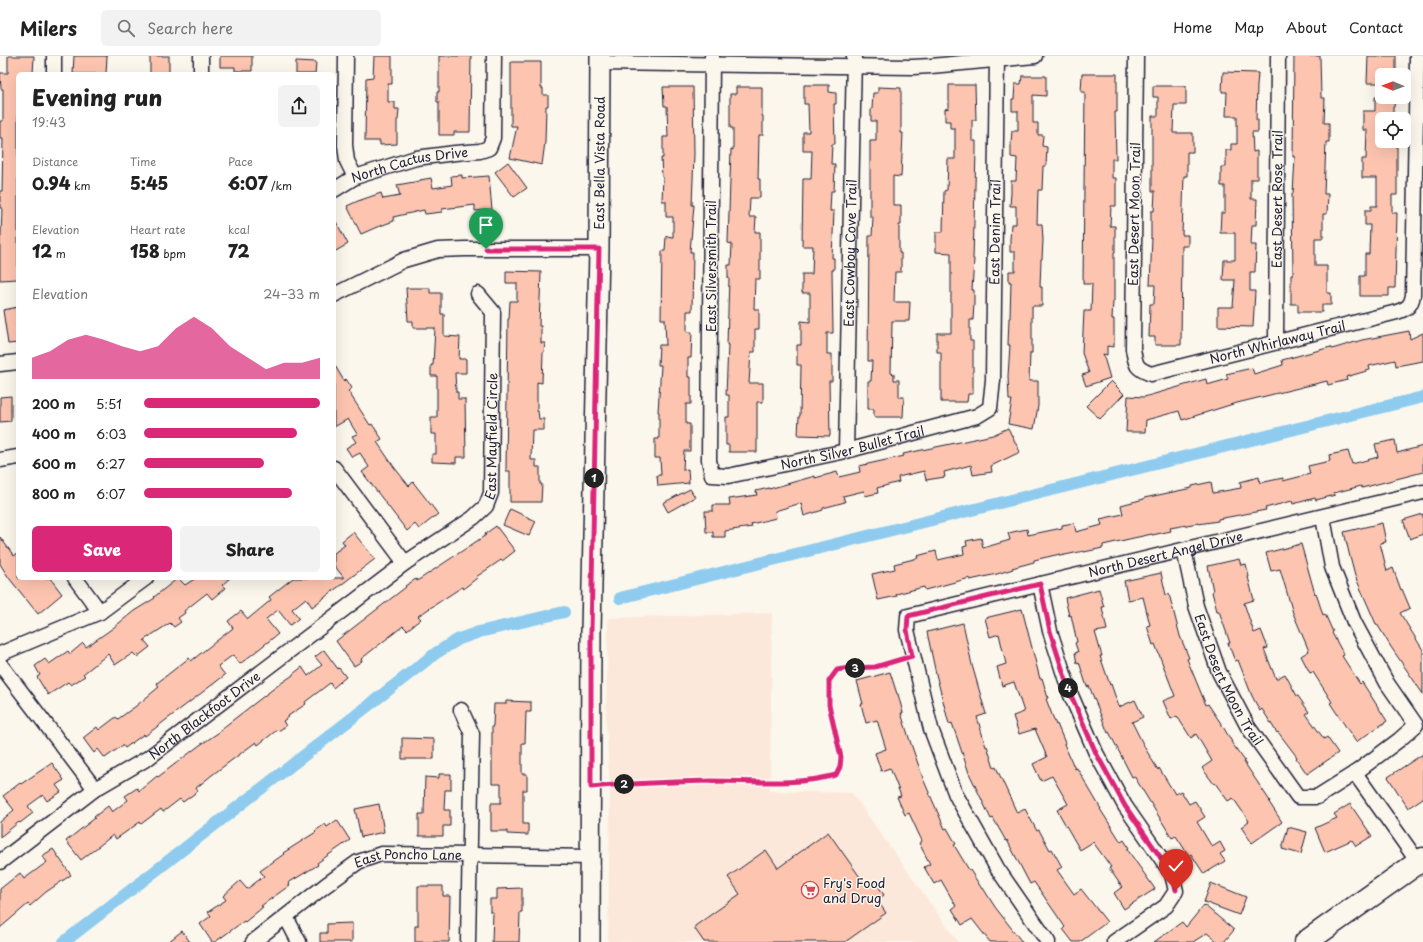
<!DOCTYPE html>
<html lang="en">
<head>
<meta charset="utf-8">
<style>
	:root { --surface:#fff; --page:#f2f2f2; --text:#222; --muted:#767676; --line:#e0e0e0; --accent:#db2777 }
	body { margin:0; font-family:"Playpen Sans",sans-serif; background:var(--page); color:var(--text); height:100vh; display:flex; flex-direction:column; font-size:15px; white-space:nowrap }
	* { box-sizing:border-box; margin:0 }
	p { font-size:13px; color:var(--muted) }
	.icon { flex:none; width:22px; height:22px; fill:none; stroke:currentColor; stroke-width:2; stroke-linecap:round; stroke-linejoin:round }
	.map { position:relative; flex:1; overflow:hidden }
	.panel { position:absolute; left:16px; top:16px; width:320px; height:508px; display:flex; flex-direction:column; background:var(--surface); border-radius:6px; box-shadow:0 4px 16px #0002 }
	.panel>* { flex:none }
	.needle { width:26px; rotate:271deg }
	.fabs { position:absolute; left:1375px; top:12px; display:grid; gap:8px }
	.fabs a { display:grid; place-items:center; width:36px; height:36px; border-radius:6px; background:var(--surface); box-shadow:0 4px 16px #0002; font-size:20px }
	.pin { position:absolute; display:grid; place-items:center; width:34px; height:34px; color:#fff; margin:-41px -17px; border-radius:50% 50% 50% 0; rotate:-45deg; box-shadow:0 0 4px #0007 }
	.pin .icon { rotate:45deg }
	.km { position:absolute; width:20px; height:20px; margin:-10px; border-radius:50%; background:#222; color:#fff; font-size:11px; line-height:20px; text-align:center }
	.round { display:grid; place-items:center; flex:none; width:42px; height:42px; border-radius:6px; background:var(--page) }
	.headline { display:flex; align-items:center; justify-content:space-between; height:68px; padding:0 16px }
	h1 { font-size:22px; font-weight:800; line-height:30px }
	.metrics { display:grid; grid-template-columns:repeat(3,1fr); gap:6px; height:68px; padding:4px 16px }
	.metrics div { display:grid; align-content:center }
	.metrics b { font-size:17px; font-weight:800 }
	.metrics small { font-size:11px; font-weight:400 }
	.metrics p { font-size:11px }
	.chart { height:112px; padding:8px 16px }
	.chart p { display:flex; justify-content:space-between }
	.chart svg { width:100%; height:72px; margin-top:4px; fill:var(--accent); opacity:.7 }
	.button { display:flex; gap:8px; margin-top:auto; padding:8px 16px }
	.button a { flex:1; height:46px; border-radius:6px; background:var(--accent); color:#fff; font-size:16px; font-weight:800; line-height:46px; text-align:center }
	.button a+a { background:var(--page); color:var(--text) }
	ul { padding:0 16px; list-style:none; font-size:13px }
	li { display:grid; grid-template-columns:64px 48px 1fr; align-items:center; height:30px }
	li i { height:10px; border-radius:5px; background:var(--accent) }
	header { display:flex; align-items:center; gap:24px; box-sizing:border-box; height:56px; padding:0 20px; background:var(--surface); border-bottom:1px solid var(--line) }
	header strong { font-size:19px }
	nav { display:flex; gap:22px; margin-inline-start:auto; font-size:14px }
	.search { width:280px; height:36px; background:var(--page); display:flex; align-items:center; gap:10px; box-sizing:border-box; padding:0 14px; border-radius:6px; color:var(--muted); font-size:15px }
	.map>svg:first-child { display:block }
	.built { fill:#fce8da }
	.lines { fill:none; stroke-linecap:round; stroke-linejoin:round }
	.canal { stroke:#8ecbef; stroke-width:12 }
	.building { fill:#fdc5b0; stroke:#22223b }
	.street-casing { stroke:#22223b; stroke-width:17 }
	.secondary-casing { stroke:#22223b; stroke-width:22 }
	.primary-casing { stroke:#22223b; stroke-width:25 }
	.path { stroke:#22223b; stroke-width:2; stroke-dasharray:1 3; stroke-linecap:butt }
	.street { stroke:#fbf7ec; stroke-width:14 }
	.secondary { stroke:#fbf7ec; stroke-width:19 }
	.primary { stroke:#fbf7ec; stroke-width:22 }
	.route-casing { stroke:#fff; stroke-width:8 }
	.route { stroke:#db2777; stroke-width:5 }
	.labels { text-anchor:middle; stroke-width:3; stroke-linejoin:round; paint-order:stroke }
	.street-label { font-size:13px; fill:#22223b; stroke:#fbf7ec }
	.poi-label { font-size:13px; fill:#22223b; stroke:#fbf7ec; text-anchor:start }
</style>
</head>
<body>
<header>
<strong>Milers</strong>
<div class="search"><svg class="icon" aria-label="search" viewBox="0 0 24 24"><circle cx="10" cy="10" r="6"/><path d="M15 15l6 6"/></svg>Search here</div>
<nav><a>Home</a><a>Map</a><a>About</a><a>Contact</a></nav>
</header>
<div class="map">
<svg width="1423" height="886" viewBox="0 0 1423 886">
	<rect width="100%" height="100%" fill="#fbf7ec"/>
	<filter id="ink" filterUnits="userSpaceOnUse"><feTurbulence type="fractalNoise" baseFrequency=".025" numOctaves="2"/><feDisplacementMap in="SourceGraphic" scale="8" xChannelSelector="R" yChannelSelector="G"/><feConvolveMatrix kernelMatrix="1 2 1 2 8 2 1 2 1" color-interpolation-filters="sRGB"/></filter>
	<g filter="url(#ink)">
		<path class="built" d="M772,557L770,735L852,737L958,886H608L610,734L606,665L608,562Z"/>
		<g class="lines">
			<g class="canal">
				<path d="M620,542L1423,341"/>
				<path d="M64,886L436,597L459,583L479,576L564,556"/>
			</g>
		</g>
		<g class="building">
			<path d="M8,0H34L33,18H18V223L0,224V181H1L2,152H0V135H2L3,82H0V65H3V33H1L0,17H8Z"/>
			<path d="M74,0H107L106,18H73Z"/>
			<rect x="150" y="0" width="19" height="18"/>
			<path d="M220,0H252V15H235V11H220Z"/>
			<path d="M374,0H392V28H388V46H395V53H399L398,64H397V88L380,89V85H365L366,22L373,21Z"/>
			<path d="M439,0H471L470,76H454V79H439V46H437V36H439Z"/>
			<path d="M1294,0H1320L1321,42H1325L1324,67H1329V86H1326L1324,138H1328L1327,158H1323V182H1315V210H1327V237H1331V249H1322V256H1298V248H1291V218H1293L1292,138H1293L1295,101H1293Z"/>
			<path d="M1368,0H1396V19H1382V27H1367Z"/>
			<path d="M296,5L316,6L315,18H296Z"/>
			<path d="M511,6H541V32H543V39H548V50H546L545,86L542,109L510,102L517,70H511Z"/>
			<path d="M1223,16L1258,17L1257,29L1256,64H1258V76H1252L1253,96L1257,95V123H1251V143H1257L1256,169H1252L1251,189H1256L1255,216H1250V235H1255L1253,271L1218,270V251H1233L1235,224H1223L1224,204H1235V177H1220L1221,157H1225V130H1221V111H1226V94H1231V88H1237V60H1226L1227,36H1222Z"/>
			<path d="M1082,18H1117V56H1115L1116,103H1112V122H1116V150H1111L1110,170H1115V196H1114V245H1113L1112,263H1114V291L1107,290V299L1103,298L1110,322L1086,330L1082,319L1089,317L1082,297L1084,255H1091L1092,228H1083L1085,36H1081Z"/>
			<path d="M1022,20H1046V40L1033,39V67H1038V79H1043L1042,90L1047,91L1046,110H1043L1042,134H1038L1037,168H1042L1043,184L1042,203H1041L1040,231H1042V250H1032V297H1030L1029,325H1038V350L1034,373L1008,368L1012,344H1009L1008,320L1010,289H1008L1009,262H1010L1011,226H1009V215H1015V196H1010V184L1011,168H1016V150H1010L1011,137V125H1016L1017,102L1011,101V86L1012,75H1018V55H1012V43H1014L1015,28H1021Z"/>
			<path d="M804,29H829V36L836,37V48H834L835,88H832L831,108H835L834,135H831L830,155H834L832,202H834V214H832L833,277H827V298H832V325H829L830,380L798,379L799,360H800L801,309H797V289H801V265L810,266V237H802V218H812L813,190H802L803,123H811L812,95H803V76H809L808,48H804Z"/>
			<path d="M949,29H975L976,64H972V85H976V94L973,203H974L972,234H974V247L973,264H970V285H973V338H968L967,346H941V296H937V277H951V197L936,196V176H943L944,135L947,134L948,103H955V72H950V65H945V53L949,52Z"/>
			<path d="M1153,30H1186V49H1174L1173,77H1193V96H1187V120H1184L1182,179H1188V190H1182L1181,289H1155V281H1149L1150,248H1154L1155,229H1150L1152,182L1151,183V155H1154L1155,135H1152V60H1158V41H1153Z"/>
			<path d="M663,31H693L694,98L692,149H694L690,196H693L692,255H687V276H692L691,302H688V321H691V348H686V368H690V395H684L683,414L688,413L689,427L658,430L657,419H661L660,402H655V383H659V356H658L661,309H658L659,289H666L665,263H661L662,195H665L666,180L673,181V161H666V145H662L663,121H662L661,102H663V81H668L667,50H664Z"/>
			<path d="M736,31H762V60H763V79H759L758,123H760V142H750L749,161H756L755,176H760V223H755L754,253H759V273H755V296H751L749,327H763V346H757V396H729V389H726V361H729V339H726L728,289H727L729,222H728V209H731L732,188L728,187L731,93L733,94V72H730V38H736Z"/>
			<path d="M878,31L901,32V77H903L901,121L893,120V149H901V169H899V197H901V216H895L894,246H910L909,265H892L891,317L894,318V324H899V341H904L903,361H874V353H868V325H871L872,305H868L869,180H872L873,161H870V85H876V65H871V53H872L873,37H878Z"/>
			<path d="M1375,41H1395L1394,51H1393V63H1382V85H1397V139H1392V157H1397L1395,232H1389V240H1360V220H1365V198H1369L1370,169H1365V154H1371V150H1377V122H1362V103H1366L1367,74H1363V55H1375Z"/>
			<path d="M508,106L527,132L514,141L495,116Z"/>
			<path d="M462,119V122L489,120L492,154L475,155V149L442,153V156L425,158L424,154L393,161L394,165L377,171L361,178L347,150L358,145L381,137L383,143L400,140L397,129L420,125V124L431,122L433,132L452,129L451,120Z"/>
			<path d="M334,162L348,188L334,196Z"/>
			<path d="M506,215L541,216L539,270H541V287H545L544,296H543L542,327L537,326V355H538L539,363H544V374H532L531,404H536V411H540V428H542L541,446H510V415H506L508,263H509L510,245H517V227H506Z"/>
			<path d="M406,232H430V237H441V258H444V280L460,281L459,303H466V317H455L456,336H458V343H465L466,401H456V407L432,406V398H436V378H431V361H437V320H431V309H433L435,272H413V265H408Z"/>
			<path d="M18,251V287L8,288L3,254Z"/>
			<path d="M1409,275L1410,283L1423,277V305L1396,310L1395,304L1369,310L1370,314L1346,321L1347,324L1328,329L1327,325L1233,348L1182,364L1179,355L1146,364L1145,376H1126L1128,340L1144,341L1206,323L1207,329L1228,323L1226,318L1252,312L1254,318L1283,309L1282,304L1331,291L1332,293L1362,284Z"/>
			<path d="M334,308L344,325L346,323L352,332L348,335L370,369L372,368L382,383L377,386L394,411L409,430L413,426L438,458L419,473L415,468L407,475L362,416L369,411L360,397L352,401L346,392L356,386L352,380L357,378L348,363L334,371Z"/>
			<path d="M1111,325L1124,338L1100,363L1086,350Z"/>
			<path d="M11,340V365L0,366V341Z"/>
			<path d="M1008,372L1020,396L991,410L992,416L973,419L971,409L944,416L945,421L926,424L924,415L898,421L899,426L877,432L878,437L865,440L864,435L843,440L845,446L823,452V454L804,460L801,447L775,455L776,462L751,468L752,471L725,475V481H713V476H706L705,455H713V449H730L729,443L757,439L756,435L769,432V433L815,420V422L837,416L839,421L860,416L859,410L904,400L903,398L993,379Z"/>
			<path d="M1395,384L1397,397L1423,390V416L1362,432L1361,430L1334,437L1335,439L1316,444L1315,442L1293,448L1292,445L1265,452L1266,454L1218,463V465L1198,468V467L1170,472L1171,475L1152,479V478L1129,483L1103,489V492L1084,496V495L1060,500V498L1034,504V506L1012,512L1013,513L997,518L970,524V522L925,534L924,531L896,538L897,540L878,544L872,518L895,513L894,508L918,502L917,500L936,495L938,504L964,498L963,491L967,490L966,485L981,482L983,492L1010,484L1008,477L1027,473L1028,479L1062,472V469L1074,467L1076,476L1102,469L1100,463L1123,458L1121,449L1144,443V442L1192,432V430L1211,426L1213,437L1241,432L1240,426L1259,421L1260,427L1283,422V425L1310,418L1308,410L1330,405L1329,399L1348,395L1352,408L1378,401L1375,388Z"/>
			<path d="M690,433L695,441L668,456L663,447Z"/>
			<path d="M510,453L536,465L529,480L503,469Z"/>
			<path d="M1423,458V478L1410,483L1403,464Z"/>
			<path d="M1382,467L1386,486L1380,487L1387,515L1393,512L1401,534L1402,533L1410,552L1400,557L1423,594V638L1391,591L1377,568H1376L1355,520L1350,501L1344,476Z"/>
			<path d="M496,470L515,495L502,505L501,504L476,521L477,522L463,533L462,531L418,560L421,563L407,574L403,570L361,603L362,605L354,610L336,585L406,531L405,530L416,523L417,525L486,479L485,478Z"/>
			<path d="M353,476L375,503L312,551L306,542L292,553L299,562L290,569L278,554L266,563L278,578L240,608L233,599L218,610L225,619L145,680L144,678L125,692L123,689L105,702L98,693L94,697L83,682L97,671L99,674L116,661L118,663L136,650L159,631L157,627L189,602L191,605L233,572L228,565L241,555L248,563L271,544L269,541L293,522H344L334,509V497L345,489L342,485Z"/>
			<path d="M0,481L14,500L18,497V522H50L62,538L38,558L9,522L0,508Z"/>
			<path d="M1301,488L1315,538L1316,537L1323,559L1325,558L1333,576L1332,577L1344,599L1342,600L1360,628L1362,626L1387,665L1356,686L1330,647L1332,646L1313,616L1310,617L1301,600L1309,595L1293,557L1280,513L1271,515L1266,497Z"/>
			<path d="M1239,503L1241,509L1246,508L1249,521H1248L1254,544L1244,547L1254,577L1261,574L1268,592L1264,593L1276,623L1285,618L1297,640H1298L1309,656L1306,658L1324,683L1327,681L1338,697L1307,718L1296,702L1297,701L1278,676L1277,677L1262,653L1260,655L1252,640L1238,604L1235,605L1228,587H1230L1219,555H1217L1212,536L1213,535L1208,510Z"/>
			<path d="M1161,517L1166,539L1169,538L1180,580L1189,602L1187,603L1206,649L1208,648L1222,669L1232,686H1231L1245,705L1244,706L1270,745L1269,746L1282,766L1252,787L1241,771L1249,765L1233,742L1228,745L1215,727L1214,728L1202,712L1212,705L1196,678L1191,682L1177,660L1171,663L1163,645L1175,640L1155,588L1153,589L1147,570L1150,569L1143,541L1128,544L1124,525Z"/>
			<path d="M178,522L185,529L196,522H230L222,529L225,532L212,543L207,537L184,555L185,557L178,562L181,566L174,571L170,567L144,584L150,591L137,601L133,597L115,609L108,598L83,618L85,620L71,629L68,626L48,639L37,621L40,619L35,610L45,603L49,608L68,595L70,598L83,587L86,591L113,572L134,555L155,542L154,541Z"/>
			<path d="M1099,533L1104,551H1102L1107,574L1095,576L1102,600H1100L1110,629L1111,628L1119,651L1135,644L1143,661L1132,666L1145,692L1158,714L1159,712L1175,738L1181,735L1189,748L1195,745L1205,761L1197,766L1212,791L1220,786L1225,795L1220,798L1225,805L1204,818L1191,798L1189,800L1176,780L1172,782L1134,720L1132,721L1109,676L1108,677L1089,630L1087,631L1079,606L1077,607L1075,597L1078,596L1075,587L1077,586L1071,559L1069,560L1065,542Z"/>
			<path d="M1022,553L1040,623L1042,622L1048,642L1046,643L1056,669L1057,668L1065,687L1064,688L1075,713L1077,712L1101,753H1100L1121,786L1124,784L1129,792L1127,793L1155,833L1124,853L1114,837L1122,831L1109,812L1111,811L1093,786L1080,794L1057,754L1068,748L1052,720L1041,725L1033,708L1047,701L1035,673L1019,678L1013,660L1024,656L1014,626L1002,630L997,611L1006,608L999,578L990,581L985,562Z"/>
			<path d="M963,567L972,609L986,658L977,661L986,691L987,690L994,712L996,711L1017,757L1025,753L1037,775L1039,774L1050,794L1052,793L1062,811L1057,814L1074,838L1081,833L1107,866L1080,886H1073L1063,873L1065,871L1034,826L1030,828L1007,784L1006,785L993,762L991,763L969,717L952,667L949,668L936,618L927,576Z"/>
			<path d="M324,594L338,613L339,612L346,621L333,632L330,627L305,646L306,648L288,660L289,661L283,665L286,670L278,675L277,674L258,689L256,686L212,719L196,732L198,735L183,746L180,743L163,756L161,753L141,768L140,766L116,783L113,779L81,804L66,785L95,762L94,761L108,750L112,756L128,744L125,740L137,732L139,735L157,720L158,721L200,689L221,675L220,674L277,630L293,619V618L302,611L308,620L322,609L315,601Z"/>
			<path d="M890,616L897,638H898L903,657H901L910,685L924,725L945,773L947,772L956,788L954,789L969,814H970L982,833L983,832L995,851L1022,886H990L972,863L962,869L952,853L956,850L941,824L934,828L924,811L930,808L919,787L922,785L909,757L905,759L897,741L901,740L890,712L881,715L875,697L886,693L877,664L866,667L861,648H863L857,625Z"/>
			<path d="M506,645L531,646V656H526L525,687H522V718H527V734H523V768H528V779L507,778V775H491V747H501V728H492V670H493L494,648H506Z"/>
			<path d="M402,682L434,683V703H402Z"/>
			<path d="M1423,698V742L1408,752L1388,721Z"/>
			<path d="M52,707L64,724L56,729L61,736L47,745L43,739L28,750L33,757L20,767L19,766L0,781V766L14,754L3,740L20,727L21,728Z"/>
			<path d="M439,718H451V734H445L444,754H450V770H443V780H419V758H424L425,721L439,722Z"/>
			<path d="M379,748L384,776L361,781L355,753Z"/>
			<path d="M1350,748L1372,780L1356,790L1352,784L1325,796L1315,772L1337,762L1334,758Z"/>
			<path d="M337,764L350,784L317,807L318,809L288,827L290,829L261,850L263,851L245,866L244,865L215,886H212L200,868L211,860L208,856L226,844L223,840L240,825L247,833L264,820L260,815L284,798L283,797L316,776L315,775L325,768L327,771Z"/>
			<path d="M1288,771L1307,776L1301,798L1282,793Z"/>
			<path d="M828,776L867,831L875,825L884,839L877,844L886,857L845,886H704L695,873V870L740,838L728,821L766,794L778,812Z"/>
			<path d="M53,793L71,819L46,836L30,850L28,848L0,872V833L20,817L24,823L47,806L42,800Z"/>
			<path d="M1211,827L1246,841L1239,859L1204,846Z"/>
			<path d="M418,830H443V840H450L449,886H415V870H418Z"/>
			<path d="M522,832V856H520L519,886H492L493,856H490V843H497V833Z"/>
			<path d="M1204,849L1234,874L1224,886H1218L1207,877L1193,886H1154L1182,866L1186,871Z"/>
			<path d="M352,867V886H320V877H327V868Z"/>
			<path d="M182,875L190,886H168Z"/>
		</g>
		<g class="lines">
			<defs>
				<g id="street">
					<path d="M346,0L345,89L347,105L355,121"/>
					<path id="s1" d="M712,0L709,404L712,419L728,420L846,395L977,360L990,352L993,324L997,0"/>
					<path id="s2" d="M1136,0L1133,293C1136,309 1135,312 1151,318L1397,256C1408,252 1411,250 1413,239L1417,0"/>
					<path d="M600,7L913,11L931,10L1035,0"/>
					<path d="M54,18V0"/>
					<path d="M201,18V0"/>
					<path id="s3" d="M334,134L355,121L416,102L455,97L480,95L489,92L493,82L494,0"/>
					<path d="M334,239L404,204L438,194L465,193H599"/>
					<path id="s4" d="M1276,286L1278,0"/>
					<path d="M0,308L18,306"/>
					<path id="s5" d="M846,395L854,0"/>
					<path d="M0,404L18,401"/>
					<path d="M334,412L405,507"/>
					<path id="s6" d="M1184,494L1196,550L1219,616L1248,671L1298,741H1317L1355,717L1399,684L1416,669L1387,627L1354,566L1332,511L1323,461"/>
					<path d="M75,522L100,556"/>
					<path d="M1040,528L1050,575L1070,637L1096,697L1125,750L1172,818L1176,835L1166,850L1114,886"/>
					<path d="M0,598L100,556L146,522"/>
					<path d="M0,608L95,733"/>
					<path d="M461,654L472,678L468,886"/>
					<path d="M1355,717L1418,806"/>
					<path id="s7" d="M0,806L95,733L148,702L405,507L473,462L486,450L491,437L493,256L478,238"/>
					<path d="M286,861L299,886"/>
					<path id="s8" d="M253,886L326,829L358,806L381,798L470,799L591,801"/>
					<path id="s9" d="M1048,886L997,812L956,739L931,673L907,574L908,560L1423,436"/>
				</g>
				<g id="secondary">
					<path id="s10" d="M590,886L591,576L599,193L600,0"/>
				</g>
				<path id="primary" d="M1306,886L1423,803"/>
			</defs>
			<use href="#street" class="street-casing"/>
			<use href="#secondary" class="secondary-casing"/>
			<use href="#primary" class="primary-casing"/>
			<path class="path" d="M606,729C642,726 679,725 715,725C756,726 796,729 836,719L840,711L841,701L829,649V625L837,614L849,612L875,611L901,603"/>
			<use href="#street" class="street"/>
			<use href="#secondary" class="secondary"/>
			<use href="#primary" class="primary"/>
		</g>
	</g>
	<g class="lines" filter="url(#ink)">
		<defs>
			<path id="route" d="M486,193H599L591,576V731C631,727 671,726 712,725C755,725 794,730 836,719L840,711L841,701L829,649V625L837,614L849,612L875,611L912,600L907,574L908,560L1040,528L1050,575L1070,637L1096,697L1125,750L1172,818L1176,834"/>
		</defs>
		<use href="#route" class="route-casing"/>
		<use href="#route" class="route"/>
	</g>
	<defs>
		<symbol id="supermarket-ring" viewBox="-11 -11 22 22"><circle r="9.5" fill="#fbf7ec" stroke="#d1495b" stroke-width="1.5"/><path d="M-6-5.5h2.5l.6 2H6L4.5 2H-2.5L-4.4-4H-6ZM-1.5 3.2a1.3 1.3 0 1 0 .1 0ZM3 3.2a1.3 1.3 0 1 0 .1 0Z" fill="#d1495b"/></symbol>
	</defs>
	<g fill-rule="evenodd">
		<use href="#supermarket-ring" x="800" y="824" width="20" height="20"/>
	</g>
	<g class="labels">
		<g class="street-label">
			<text dy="5" stroke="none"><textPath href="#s10" startOffset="779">East Bella Vista Road</textPath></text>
			<text dy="5" stroke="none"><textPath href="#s3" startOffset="81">North Cactus Drive</textPath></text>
			<text dy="5" stroke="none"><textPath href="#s4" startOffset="143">East Desert Rose Trail</textPath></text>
			<text transform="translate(1134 158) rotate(-89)" y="5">East Desert Moon Trail</text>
			<text dy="5" stroke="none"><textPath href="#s1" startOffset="883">East Denim Trail</textPath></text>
			<text dy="5" stroke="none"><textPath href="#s5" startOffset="198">East Cowboy Cove Trail</textPath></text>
			<text transform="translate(711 210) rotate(-90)" y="5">East Silversmith Trail</text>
			<text dy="5" stroke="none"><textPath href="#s2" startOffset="457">North Whirlaway Trail</textPath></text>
			<text dy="5" stroke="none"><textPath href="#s7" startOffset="674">East Mayfield Circle</textPath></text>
			<text dy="5" stroke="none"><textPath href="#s1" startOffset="563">North Silver Bullet Trail</textPath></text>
			<text dy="5" stroke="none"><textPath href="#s9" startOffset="625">North Desert Angel Drive</textPath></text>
			<text dy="5" stroke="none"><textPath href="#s6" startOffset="138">East Desert Moon Trail</textPath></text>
			<text dy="5" stroke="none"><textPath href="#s7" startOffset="252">North Blackfoot Drive</textPath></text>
			<text dy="5" stroke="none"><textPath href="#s8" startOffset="183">East Poncho Lane</textPath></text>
		</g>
		<g class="poi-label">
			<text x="823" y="832">Fry's Food<tspan x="823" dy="15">and Drug</tspan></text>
		</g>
	</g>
</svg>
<div class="fabs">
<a><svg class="needle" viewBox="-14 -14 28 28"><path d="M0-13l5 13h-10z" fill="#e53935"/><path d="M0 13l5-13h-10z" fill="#767676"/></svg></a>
<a><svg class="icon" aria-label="locate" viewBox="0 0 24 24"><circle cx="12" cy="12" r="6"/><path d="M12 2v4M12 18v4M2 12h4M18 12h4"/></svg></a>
</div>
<div class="pin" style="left:486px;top:193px;background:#1e9e55"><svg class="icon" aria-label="arrive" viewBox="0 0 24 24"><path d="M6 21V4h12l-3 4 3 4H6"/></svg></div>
<div class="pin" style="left:1176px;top:834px;background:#d93025"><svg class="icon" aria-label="check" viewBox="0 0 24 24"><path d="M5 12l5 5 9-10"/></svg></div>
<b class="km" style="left:594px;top:422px">1</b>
<b class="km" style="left:624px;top:728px">2</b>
<b class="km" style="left:855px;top:612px">3</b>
<b class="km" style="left:1068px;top:632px">4</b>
<section class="panel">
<div class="headline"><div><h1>Evening run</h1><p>19:43</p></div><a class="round"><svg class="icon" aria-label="share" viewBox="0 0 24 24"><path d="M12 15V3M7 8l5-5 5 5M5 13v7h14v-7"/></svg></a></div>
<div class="metrics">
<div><p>Distance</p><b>0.94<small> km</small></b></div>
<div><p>Time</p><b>5:45</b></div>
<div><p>Pace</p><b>6:07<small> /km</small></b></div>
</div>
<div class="metrics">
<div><p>Elevation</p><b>12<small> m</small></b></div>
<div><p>Heart rate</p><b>158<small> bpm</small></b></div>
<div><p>kcal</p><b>72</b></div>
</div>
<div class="chart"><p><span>Elevation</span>24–33 m</p>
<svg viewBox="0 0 160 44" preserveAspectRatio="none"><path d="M0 44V31L10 27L20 20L30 17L40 20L50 24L60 27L70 24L80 13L90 6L100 13L110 24L120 31L130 38L140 34L150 34L160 31V44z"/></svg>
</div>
<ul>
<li><b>200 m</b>5:51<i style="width:100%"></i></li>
<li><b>400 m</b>6:03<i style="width:87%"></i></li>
<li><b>600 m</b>6:27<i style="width:68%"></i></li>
<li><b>800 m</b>6:07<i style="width:84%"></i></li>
</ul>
<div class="button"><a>Save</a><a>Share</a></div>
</section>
</div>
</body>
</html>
